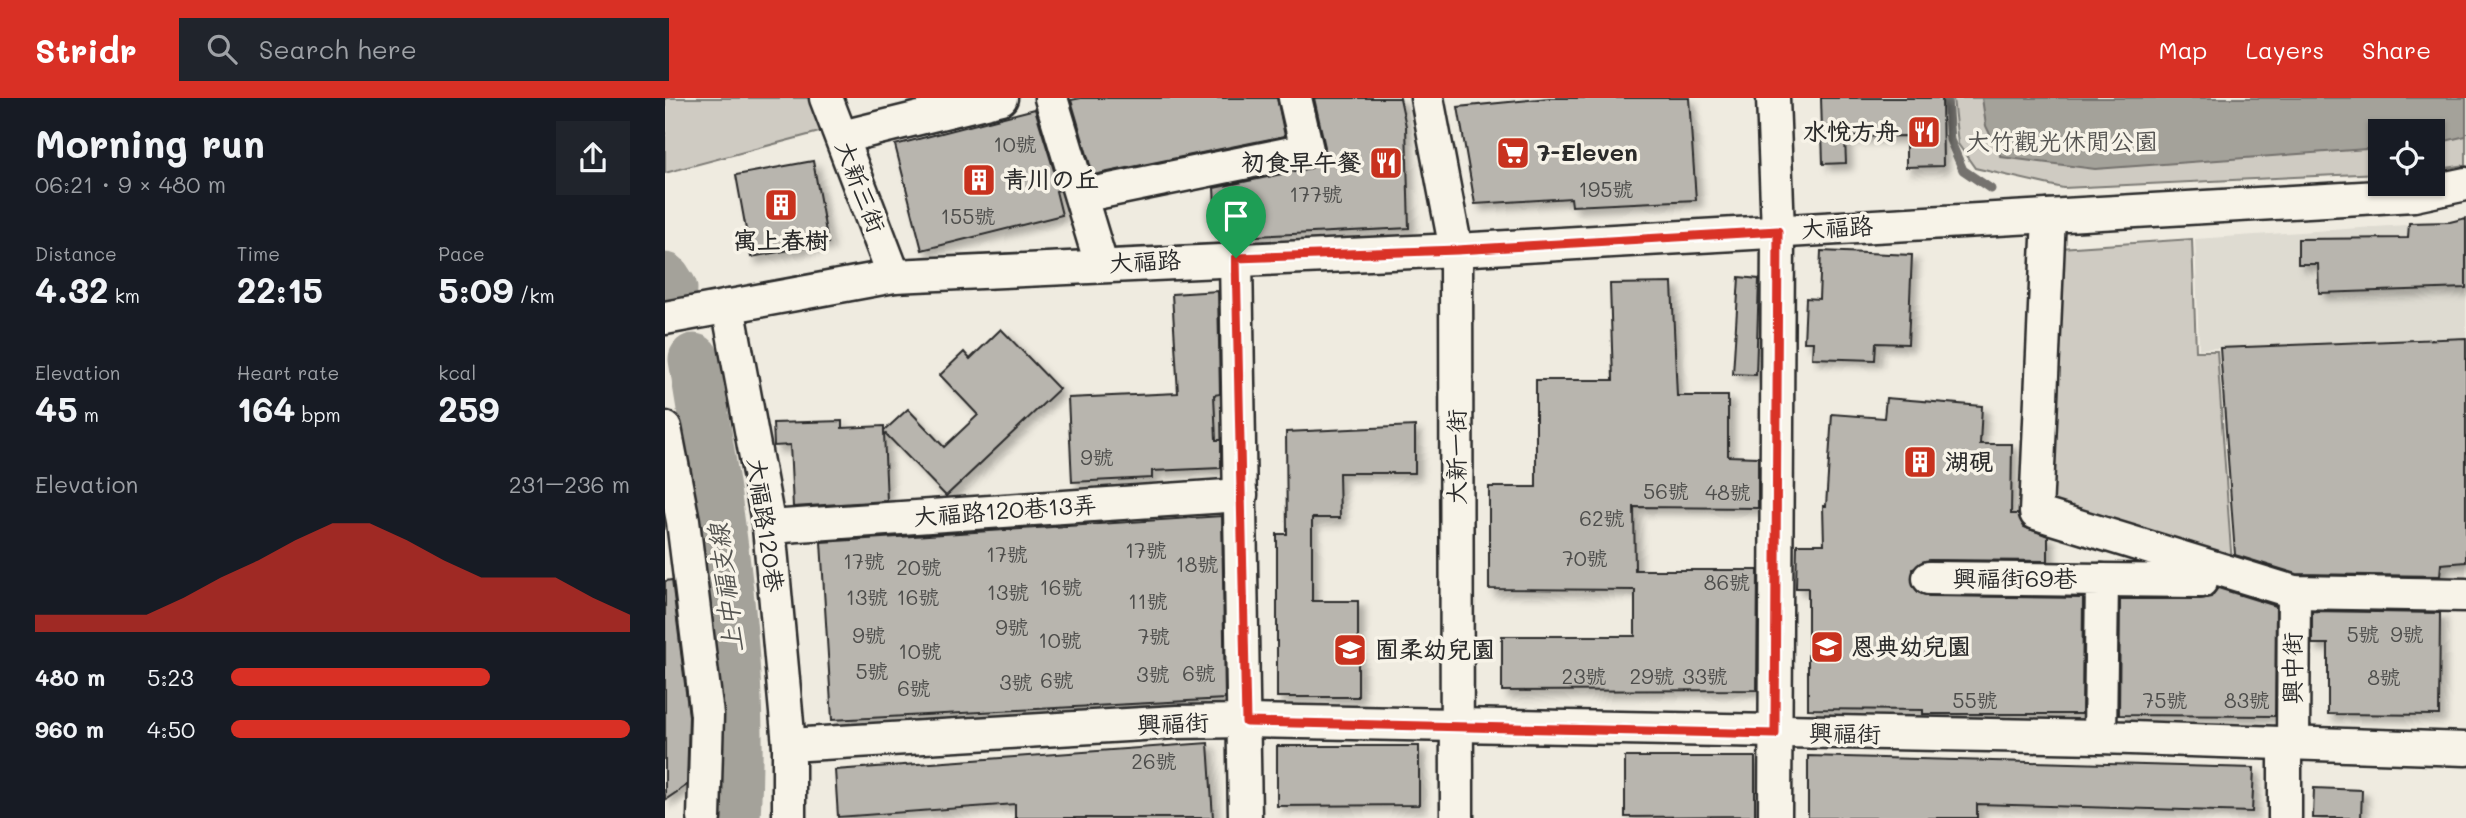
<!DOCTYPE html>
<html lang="en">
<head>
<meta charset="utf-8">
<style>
	:root { --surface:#171b24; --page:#20242c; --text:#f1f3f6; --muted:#9ea1a6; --accent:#d93025 }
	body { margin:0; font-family:Mali,"LXGW WenKai TC","Klee One",sans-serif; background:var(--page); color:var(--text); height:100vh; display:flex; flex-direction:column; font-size:26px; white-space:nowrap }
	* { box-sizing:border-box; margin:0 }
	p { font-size:23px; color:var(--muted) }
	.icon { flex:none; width:38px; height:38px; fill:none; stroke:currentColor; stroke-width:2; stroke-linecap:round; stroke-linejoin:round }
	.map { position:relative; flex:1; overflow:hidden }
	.panel { display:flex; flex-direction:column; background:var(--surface); width:665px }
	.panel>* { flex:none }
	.tools { position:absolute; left:1703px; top:21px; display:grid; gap:14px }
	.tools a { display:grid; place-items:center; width:77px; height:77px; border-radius:0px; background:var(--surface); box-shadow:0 2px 5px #0004; font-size:35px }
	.pin { position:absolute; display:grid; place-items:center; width:60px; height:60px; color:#fff; margin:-72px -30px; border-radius:50% 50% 50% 0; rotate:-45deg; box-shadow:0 0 7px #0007 }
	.pin .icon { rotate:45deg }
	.round { display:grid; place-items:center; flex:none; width:74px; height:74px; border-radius:0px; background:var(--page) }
	.headline { display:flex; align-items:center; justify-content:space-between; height:119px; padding:0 35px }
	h1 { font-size:38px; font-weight:700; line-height:52px }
	.metrics { display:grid; grid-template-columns:repeat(3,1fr); gap:10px; height:119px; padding:7px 35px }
	.metrics div { display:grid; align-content:center }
	.metrics b { font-size:35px; font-weight:700 }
	.metrics small { font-size:19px; font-weight:400 }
	.metrics p { font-size:19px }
	.chart { height:196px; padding:14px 35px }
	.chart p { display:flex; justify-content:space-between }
	.chart svg { width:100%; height:126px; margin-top:7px; fill:var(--accent); opacity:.7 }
	ul { padding:0 35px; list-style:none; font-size:23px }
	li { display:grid; grid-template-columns:112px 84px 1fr; align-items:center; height:52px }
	li i { height:18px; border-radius:9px; background:var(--accent) }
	header { display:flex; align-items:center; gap:42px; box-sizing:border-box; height:98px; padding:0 35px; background:var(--accent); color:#fff }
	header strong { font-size:33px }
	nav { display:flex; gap:38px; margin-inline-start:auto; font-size:24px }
	.search { width:490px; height:63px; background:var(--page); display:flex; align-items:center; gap:18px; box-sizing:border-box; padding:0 24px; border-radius:0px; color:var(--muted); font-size:26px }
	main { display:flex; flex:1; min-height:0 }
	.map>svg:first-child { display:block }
	.built { fill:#dedbd1 }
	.green { fill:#cfcbc2; stroke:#7d7b76; stroke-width:2 }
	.water { fill:#a4a29a; stroke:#74726e; stroke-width:2 }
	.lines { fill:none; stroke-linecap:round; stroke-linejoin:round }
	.stream { stroke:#74726e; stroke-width:9 }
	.river { stroke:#a4a29a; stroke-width:51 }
	.building { fill:#b8b5ae; stroke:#2b2b2b; stroke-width:2; filter:url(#shadow) }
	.minor-casing { stroke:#2b2b2b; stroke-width:37 }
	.minor { stroke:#f7f3e8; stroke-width:32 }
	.route-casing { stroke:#fff; stroke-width:14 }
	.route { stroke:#d93025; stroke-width:9 }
	.labels { text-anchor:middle; stroke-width:7; stroke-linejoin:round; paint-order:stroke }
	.number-label { font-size:21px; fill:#4e4e4c }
	.poi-label { font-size:24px; font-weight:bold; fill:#2b2b2b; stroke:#f7f3e8; text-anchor:start }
	.park-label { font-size:24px; fill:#545351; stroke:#f7f3e8 }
	.street-label { font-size:24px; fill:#2b2b2b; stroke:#f7f3e8 }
	.water-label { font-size:26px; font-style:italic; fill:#555552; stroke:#f7f3e8 }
</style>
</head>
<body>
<header>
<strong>Stridr</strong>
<div class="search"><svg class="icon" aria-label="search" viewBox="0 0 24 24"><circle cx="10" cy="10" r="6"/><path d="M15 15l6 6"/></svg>Search here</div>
<nav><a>Map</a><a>Layers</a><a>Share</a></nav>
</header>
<main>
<section class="panel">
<div class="headline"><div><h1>Morning run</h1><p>06:21 · 9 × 480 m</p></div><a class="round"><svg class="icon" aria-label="share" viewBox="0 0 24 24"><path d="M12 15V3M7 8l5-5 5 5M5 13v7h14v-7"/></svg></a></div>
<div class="metrics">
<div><p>Distance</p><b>4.32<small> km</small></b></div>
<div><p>Time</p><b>22:15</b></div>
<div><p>Pace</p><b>5:09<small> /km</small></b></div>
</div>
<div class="metrics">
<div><p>Elevation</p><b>45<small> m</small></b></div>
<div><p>Heart rate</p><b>164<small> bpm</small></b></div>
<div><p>kcal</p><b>259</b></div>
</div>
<div class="chart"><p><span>Elevation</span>231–236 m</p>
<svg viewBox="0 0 160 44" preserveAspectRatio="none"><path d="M0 44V38L10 38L20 38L30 38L40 32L50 25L60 19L70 12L80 6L90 6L100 12L110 19L120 25L130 25L140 25L150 32L160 38V44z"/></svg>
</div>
<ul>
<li><b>480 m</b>5:23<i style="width:65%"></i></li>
<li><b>960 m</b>4:50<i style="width:100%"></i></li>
</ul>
</section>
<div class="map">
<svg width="1801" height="720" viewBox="0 0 1801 720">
	<defs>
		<filter id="shadow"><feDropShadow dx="6" dy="6" stdDeviation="3.5" flood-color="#0004"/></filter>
	</defs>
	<rect width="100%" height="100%" fill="#efebe0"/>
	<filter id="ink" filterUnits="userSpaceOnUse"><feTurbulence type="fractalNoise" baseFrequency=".0143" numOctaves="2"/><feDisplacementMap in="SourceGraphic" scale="14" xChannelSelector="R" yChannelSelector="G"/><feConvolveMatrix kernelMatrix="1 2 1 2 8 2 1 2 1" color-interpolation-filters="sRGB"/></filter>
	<g filter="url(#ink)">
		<path class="built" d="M1801,120V484L1639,479L1570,463L1555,250L1534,251L1530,141L1785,124Z"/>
		<g class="green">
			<path d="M0,0H145L158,33L0,75Z"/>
			<path d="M1288,0H1801V67L1768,72V33H1715V75L1398,90L1310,70L1293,46Z"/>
			<path d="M1527,141L1531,253H1552L1567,467L1381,405L1395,150Z"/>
		</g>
		<path class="water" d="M1317,0H1801V38L1768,46V33H1715V50L1430,71L1336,59L1321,28Z"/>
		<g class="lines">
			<path class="stream" d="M1282,0L1285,42L1298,72L1326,91"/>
			<g class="river">
				<path d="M0,180L7,191"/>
				<path d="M29,261C54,411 80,568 70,720"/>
			</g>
		</g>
		<g class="building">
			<path d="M416,0H612L620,38L428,77L406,2Z"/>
			<path d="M649,0H735L741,28L744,130L552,140L549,90L646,70L655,65L660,49Z"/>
			<path d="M884,0H1024L1031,102L907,108L906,100L810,106L793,9Z"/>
			<path d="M1156,0H1277L1278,68L1241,69V38L1180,39L1181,65L1158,66Z"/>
			<path d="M370,11L395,92L391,93L397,117L257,152L230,47Z"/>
			<path d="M148,63L163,145L86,159L71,77Z"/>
			<path d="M1801,120V190L1654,195L1653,166H1633V141L1743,140L1744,125L1785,124Z"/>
			<path d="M1156,153L1247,157L1243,246L1211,245L1210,262L1147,260L1148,244H1139L1141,200L1154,201Z"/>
			<path d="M1074,179L1094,181L1091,277L1068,276Z"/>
			<path d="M1007,185L1012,298H1063V358L1093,359V410L969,409L970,472H1093L1092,592L837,593V538H970V492L824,491V389H871V282H948L945,186Z"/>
			<path d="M553,193L555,296L549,297L551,342H556V370L487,373V380L407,384L403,300L513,295L507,196Z"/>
			<path d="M336,231L394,291L281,398L219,334L222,403L128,409L125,347L109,348L108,325L177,323V330L219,328V333L243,311L279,349L313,317L275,277L299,254L305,261Z"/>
			<path d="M1801,240V464L1776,466L1775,478L1632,476L1570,457L1555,250Z"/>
			<path d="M1221,300L1317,308L1315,346H1347L1346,416H1353L1359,429L1383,438V463L1264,462L1248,471V488L1254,495L1264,498L1418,500L1417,616H1258V612L1143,611V490H1131L1132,446H1159L1158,408H1161L1167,316L1219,320Z"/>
			<path d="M750,328V375H674L675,420H647V503H693V599H612V436H622L621,334Z"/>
			<path d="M557,418L560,601L167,622L156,444Z"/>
			<path d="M7,482L24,618L22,687L0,702V483Z"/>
			<path d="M1553,490L1611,508L1610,618L1454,617L1455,501H1536L1546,499Z"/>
			<path d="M1647,513L1775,515L1774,617L1663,616V546H1647Z"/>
			<path d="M543,645L548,720H350V706L173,719L170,672Z"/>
			<path d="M612,648H754V707L612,708Z"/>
			<path d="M1143,658L1589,670L1587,714L1312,706V720H1143Z"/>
			<path d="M960,659H1090V718L960,719Z"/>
			<path d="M1649,690L1697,692L1696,720H1648Z"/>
		</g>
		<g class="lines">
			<defs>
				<g id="minor">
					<path d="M161,0L229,178"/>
					<path d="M386,0L436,166"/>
					<path d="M762,0L791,152L792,720"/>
					<path d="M1108,0L1113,133L1110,720"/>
					<path d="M177,39L336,0"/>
					<path d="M416,98L642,52L630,0"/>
					<path d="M1384,118L1371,415L1629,494L1801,497"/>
					<path d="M571,160L580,720"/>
					<path d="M63,208L104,429L124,647"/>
					<path d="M0,220L229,178L791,152L1749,97L1801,86"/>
					<path d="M0,330L18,423L42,617L39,720"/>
					<path d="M104,429L576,397"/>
					<path d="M1264,480L1437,482L1435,639"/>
					<path d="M1437,482L1536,483"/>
					<path d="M1628,646L1629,494"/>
					<path d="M124,720V647L512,624L581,623L1435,639L1801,651"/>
					<path d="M1620,720V646"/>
				</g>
			</defs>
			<use href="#minor" class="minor-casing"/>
			<use href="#minor" class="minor"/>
		</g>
	</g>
	<g class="lines" filter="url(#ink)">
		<defs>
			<path id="route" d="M1113,133L1110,636L581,624L571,160L792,152Z"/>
		</defs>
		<use href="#route" class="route-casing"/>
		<use href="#route" class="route"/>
	</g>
	<defs>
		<symbol id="restaurant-square" viewBox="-11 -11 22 22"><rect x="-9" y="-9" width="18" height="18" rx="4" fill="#c8321e" stroke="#f7f3e8"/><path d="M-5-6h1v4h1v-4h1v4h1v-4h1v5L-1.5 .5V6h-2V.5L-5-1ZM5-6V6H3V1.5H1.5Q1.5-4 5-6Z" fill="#fff"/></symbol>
		<symbol id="supermarket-square" viewBox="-11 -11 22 22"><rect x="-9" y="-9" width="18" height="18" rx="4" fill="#c8321e" stroke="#f7f3e8"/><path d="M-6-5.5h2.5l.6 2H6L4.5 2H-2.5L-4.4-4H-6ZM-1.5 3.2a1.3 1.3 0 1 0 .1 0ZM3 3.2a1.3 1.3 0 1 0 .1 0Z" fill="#fff"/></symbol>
		<symbol id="building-square" viewBox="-11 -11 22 22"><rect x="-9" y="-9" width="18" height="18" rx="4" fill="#c8321e" stroke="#f7f3e8"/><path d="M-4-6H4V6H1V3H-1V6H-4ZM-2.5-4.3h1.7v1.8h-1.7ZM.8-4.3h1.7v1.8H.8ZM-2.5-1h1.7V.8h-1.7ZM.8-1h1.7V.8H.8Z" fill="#fff"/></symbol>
		<symbol id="school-square" viewBox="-11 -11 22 22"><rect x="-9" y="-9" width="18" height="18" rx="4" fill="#c8321e" stroke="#f7f3e8"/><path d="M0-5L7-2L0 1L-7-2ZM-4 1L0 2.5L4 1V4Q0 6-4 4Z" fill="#fff"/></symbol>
	</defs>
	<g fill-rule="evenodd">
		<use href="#restaurant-square" x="1240" y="15" width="38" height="38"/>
		<use href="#supermarket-square" x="829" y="36" width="38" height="38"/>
		<use href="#restaurant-square" x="702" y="46" width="38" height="38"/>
		<use href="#building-square" x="295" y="63" width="38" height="38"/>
		<use href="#building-square" x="97" y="88" width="38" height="38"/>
		<use href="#building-square" x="1236" y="345" width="38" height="38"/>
		<use href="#school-square" x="1143" y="530" width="38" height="38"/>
		<use href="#school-square" x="666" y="533" width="38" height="38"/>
	</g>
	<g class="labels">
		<g class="number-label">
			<text x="350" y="54">10號</text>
			<text x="941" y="99">195號</text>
			<text x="651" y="104">177號</text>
			<text x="303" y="126">155號</text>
			<text x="432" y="367">9號</text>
			<text x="1001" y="401">56號</text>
			<text x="1063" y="402">48號</text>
			<text x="937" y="428">62號</text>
			<text x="481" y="460">17號</text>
			<text x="342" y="464">17號</text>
			<text x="920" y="468">70號</text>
			<text x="199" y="471">17號</text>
			<text x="532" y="474">18號</text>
			<text x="254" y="477">20號</text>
			<text x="1062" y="492">86號</text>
			<text x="396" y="497">16號</text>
			<text x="343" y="502">13號</text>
			<text x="202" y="507">13號</text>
			<text x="253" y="507">16號</text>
			<text x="483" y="511">11號</text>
			<text x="347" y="537">9號</text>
			<text x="1698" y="544">5號</text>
			<text x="1742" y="544">9號</text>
			<text x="204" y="545">9號</text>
			<text x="489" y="546">7號</text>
			<text x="395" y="550">10號</text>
			<text x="255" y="561">10號</text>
			<text x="207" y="581">5號</text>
			<text x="534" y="583">6號</text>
			<text x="488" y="584">3號</text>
			<text x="919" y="586">23號</text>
			<text x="987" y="586">29號</text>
			<text x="1040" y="586">33號</text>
			<text x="1719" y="587">8號</text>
			<text x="392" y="590">6號</text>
			<text x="351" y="592">3號</text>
			<text x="249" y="598">6號</text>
			<text x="1310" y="610">55號</text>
			<text x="1500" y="610">75號</text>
			<text x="1582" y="610">83號</text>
			<text x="489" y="671">26號</text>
		</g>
		<g class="poi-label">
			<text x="1234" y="42" text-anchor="end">水悅方舟</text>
			<text x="872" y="63">7-Eleven</text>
			<text x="696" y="73" text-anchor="end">初食早午餐</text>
			<text x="338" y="90">青川の丘</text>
			<text x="116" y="151" text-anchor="middle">寓上春樹</text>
			<text x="1280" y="372">湖硯</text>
			<text x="1186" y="557">恩典幼兒園</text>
			<text x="710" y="560">囿柔幼兒園</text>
		</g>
		<g class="park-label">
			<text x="1397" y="52">大竹觀光休閒公園</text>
		</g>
		<g class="street-label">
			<text transform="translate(195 89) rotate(69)" y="8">大新三街</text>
			<text transform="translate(1172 130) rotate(-3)" y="8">大福路</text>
			<text transform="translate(480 164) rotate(-3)" y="8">大福路</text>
			<text transform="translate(792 359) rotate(-90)" y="8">大新一街</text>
			<text transform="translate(340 413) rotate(-4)" y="8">大福路120巷13弄</text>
			<text transform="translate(100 427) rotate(82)" y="8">大福路120巷</text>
			<text x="1350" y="489">興福街69巷</text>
			<text transform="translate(1628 570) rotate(-90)" y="8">興中街</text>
			<text transform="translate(508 626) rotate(-2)" y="8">興福街</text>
			<text transform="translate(1180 636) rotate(1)" y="8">興福街</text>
		</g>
		<g class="water-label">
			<text transform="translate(61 490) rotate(-97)" y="9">上中福支線</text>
		</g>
	</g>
</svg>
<div class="tools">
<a><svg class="icon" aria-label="locate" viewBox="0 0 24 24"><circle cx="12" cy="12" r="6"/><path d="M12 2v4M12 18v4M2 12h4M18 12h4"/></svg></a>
</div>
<div class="pin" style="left:571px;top:160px;background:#1e9e55"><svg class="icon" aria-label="arrive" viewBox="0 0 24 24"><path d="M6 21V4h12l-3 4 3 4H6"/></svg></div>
</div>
</main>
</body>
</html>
